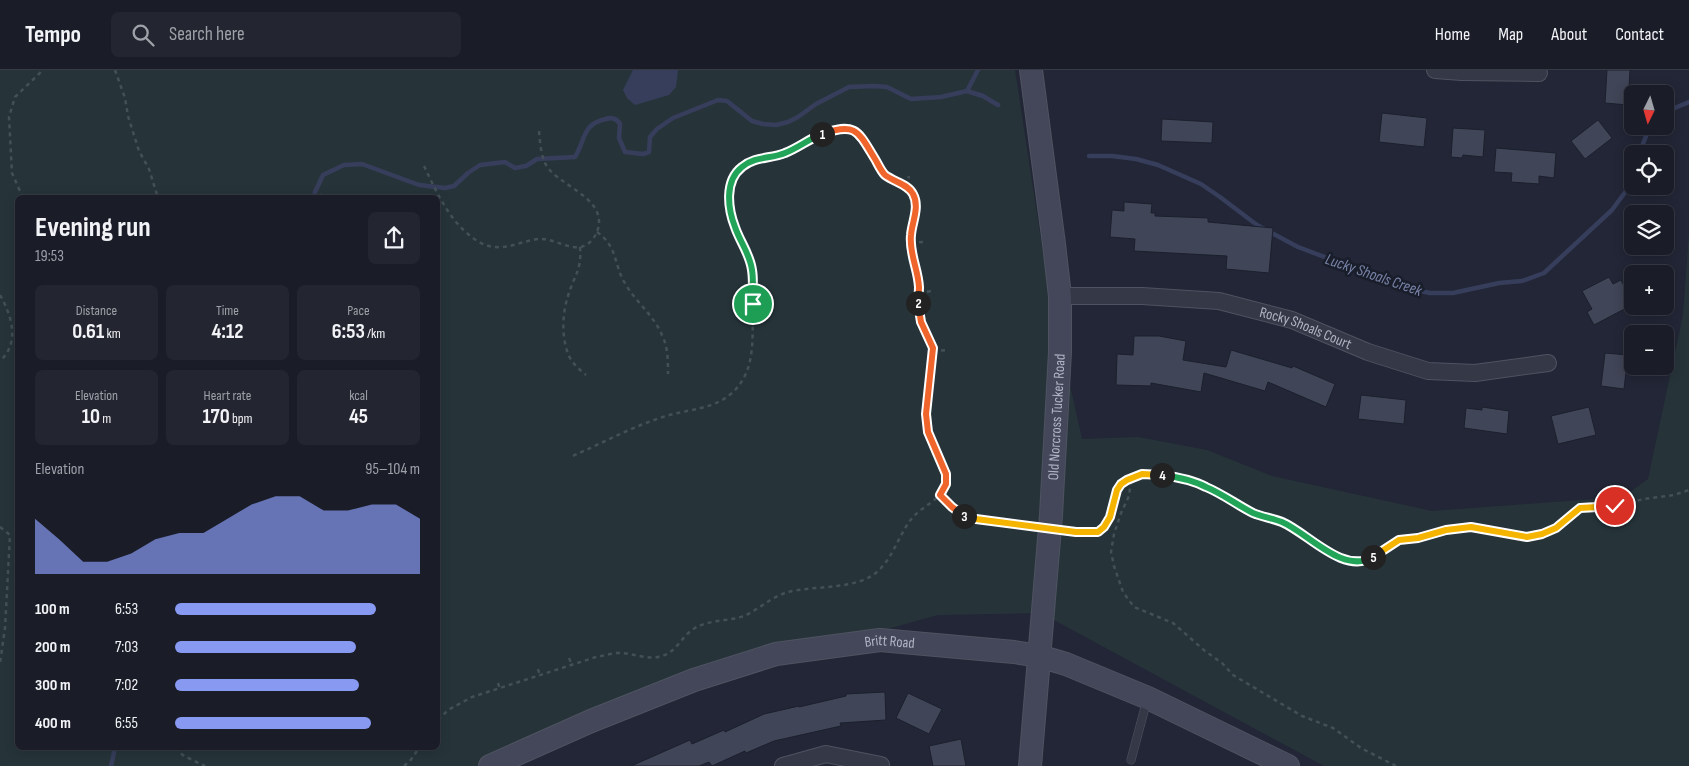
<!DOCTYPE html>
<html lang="en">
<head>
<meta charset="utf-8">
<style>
	:root { --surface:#1a1c28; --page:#232530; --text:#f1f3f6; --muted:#9fa1a8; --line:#383a45; --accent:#8799f0 }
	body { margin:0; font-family:"Sofia Sans Condensed",sans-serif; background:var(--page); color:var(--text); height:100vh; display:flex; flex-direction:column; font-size:19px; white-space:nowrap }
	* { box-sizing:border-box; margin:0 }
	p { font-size:16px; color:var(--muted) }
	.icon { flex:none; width:28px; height:28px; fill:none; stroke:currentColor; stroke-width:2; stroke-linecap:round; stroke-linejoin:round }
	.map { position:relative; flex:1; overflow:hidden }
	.sheet { position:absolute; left:15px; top:125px; width:425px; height:555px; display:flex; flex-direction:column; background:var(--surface); border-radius:8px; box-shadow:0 2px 12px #0003,0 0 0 1px var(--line) }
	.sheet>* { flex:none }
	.needle { width:32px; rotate:185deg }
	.fabs { position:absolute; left:1624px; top:15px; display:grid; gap:10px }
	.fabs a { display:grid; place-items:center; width:50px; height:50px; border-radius:8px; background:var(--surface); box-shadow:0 2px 12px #0003,0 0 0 1px var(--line); font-size:25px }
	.pin { position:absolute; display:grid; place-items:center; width:42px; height:42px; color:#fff; margin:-21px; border:2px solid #fff; border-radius:50%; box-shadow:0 1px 5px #0007 }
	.km { position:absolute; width:25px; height:25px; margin:-12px; border-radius:50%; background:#222; color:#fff; font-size:14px; line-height:25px; text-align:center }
	.round { display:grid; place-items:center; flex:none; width:52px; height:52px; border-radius:8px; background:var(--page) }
	.head { display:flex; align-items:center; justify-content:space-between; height:85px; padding:0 20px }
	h1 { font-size:28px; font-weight:700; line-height:38px }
	.metrics { display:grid; grid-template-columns:repeat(3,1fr); gap:8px; height:85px; padding:5px 20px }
	.metrics div { display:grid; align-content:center; border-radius:8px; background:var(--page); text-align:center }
	.metrics b { font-size:21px; font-weight:700 }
	.metrics small { font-size:14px; font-weight:400 }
	.metrics p { font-size:14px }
	.chart { height:140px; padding:10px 20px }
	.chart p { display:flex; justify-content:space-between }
	.chart svg { width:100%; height:90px; margin-top:5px; fill:var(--accent); opacity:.7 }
	ul { padding:0 20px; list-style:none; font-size:16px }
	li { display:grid; grid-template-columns:80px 60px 1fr; align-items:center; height:38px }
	li i { height:12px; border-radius:6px; background:var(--accent) }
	header { display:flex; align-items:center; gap:30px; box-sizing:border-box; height:70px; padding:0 25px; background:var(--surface); border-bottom:1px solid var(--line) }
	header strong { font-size:24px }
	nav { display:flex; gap:28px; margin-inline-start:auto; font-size:18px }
	.search { width:350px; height:45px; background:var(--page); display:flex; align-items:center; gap:12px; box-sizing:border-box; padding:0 18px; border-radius:8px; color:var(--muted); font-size:19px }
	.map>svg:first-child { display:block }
	.green { fill:#26343a; fill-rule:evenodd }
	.water { fill:#363e5c }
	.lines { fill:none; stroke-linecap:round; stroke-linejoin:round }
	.stream { stroke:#363e5c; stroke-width:4.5 }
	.building { fill:#404557; stroke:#1c202d }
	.lane-casing { stroke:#4f5361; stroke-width:9 }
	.street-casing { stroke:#4f5361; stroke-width:18 }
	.secondary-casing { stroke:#4f5361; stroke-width:24 }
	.path { stroke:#435056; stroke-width:2.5; stroke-dasharray:4 4; stroke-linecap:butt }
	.lane { stroke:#353846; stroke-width:8 }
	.street { stroke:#353846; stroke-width:16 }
	.secondary { stroke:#434759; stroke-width:22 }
	.path-bridge { stroke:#435056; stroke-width:2.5; stroke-dasharray:4 4; stroke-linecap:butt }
	.split-1-casing { stroke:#fff; stroke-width:10 }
	.split-2-casing { stroke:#fff; stroke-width:10 }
	.split-3-casing { stroke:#fff; stroke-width:10 }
	.split-4-casing { stroke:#fff; stroke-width:10 }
	.split-5-casing { stroke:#fff; stroke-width:10 }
	.split-6-casing { stroke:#fff; stroke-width:10 }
	.split-1 { stroke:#22a559; stroke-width:6 }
	.split-2 { stroke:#f0652b; stroke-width:6 }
	.split-3 { stroke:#f0652b; stroke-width:6 }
	.split-4 { stroke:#f5b400; stroke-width:6 }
	.split-5 { stroke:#22a559; stroke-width:6 }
	.split-6 { stroke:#f5b400; stroke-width:6 }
	.labels { text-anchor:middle; stroke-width:5; stroke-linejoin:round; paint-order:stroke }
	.street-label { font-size:15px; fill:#afb3c3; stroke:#1a1e2b }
	.water-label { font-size:16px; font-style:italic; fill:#7984aa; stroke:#1a1e2b }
</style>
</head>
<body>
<header>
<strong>Tempo</strong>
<div class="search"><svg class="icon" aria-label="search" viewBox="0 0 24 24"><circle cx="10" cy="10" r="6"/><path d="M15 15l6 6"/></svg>Search here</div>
<nav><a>Home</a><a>Map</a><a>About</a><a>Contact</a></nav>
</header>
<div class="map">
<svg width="1689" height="696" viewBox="0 0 1689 696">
	<rect width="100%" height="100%" fill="#222636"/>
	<path class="green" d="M0,0H1015L1048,216L1082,369L1138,367L1207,380L1272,406L1432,441L1623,427L1648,409L1683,245L1689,163V696H1324L1041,543L938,545L801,583L482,696H0ZM18,128H438V678H18Z"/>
	<path class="water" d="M633,0H678L676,17L669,25L635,35L627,28L623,20Z"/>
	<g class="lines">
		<g class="stream">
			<path d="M967,21L978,0"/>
			<path d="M1665,42L1689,32"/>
			<path d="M1639,84L1650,56"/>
			<path d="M1089,86H1112L1136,89L1158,95L1201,114L1220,127L1257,155L1298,177L1407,218L1430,223H1453L1499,213L1522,211L1544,203L1612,140L1626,121L1632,100"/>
			<path d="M314,128L315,122L323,105L344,95L362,94L419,115L445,118L454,116L468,103L480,95L505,92L515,98L526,96L537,89L575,87C586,69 582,54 606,49C612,47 617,49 620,54L619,68L625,82L643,84L649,82L650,67L657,59L673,48L718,30L727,31L752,51L763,54L776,55L788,52L798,47L816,34L849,17L875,16L887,17L911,29L941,27L967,21L983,26L998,35"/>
			<path d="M111,696L115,678"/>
		</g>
	</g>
	<g class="building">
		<path d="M1607,0H1630L1628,35L1605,33Z"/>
		<path d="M1382,43L1427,48L1424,77L1379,72Z"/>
		<path d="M1162,49L1213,52L1212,73L1161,71Z"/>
		<path d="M1598,50L1612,68L1585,89L1571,71Z"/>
		<path d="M1453,58L1485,60L1483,87L1463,85L1462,88L1451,87Z"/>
		<path d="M1496,78L1556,83L1554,108L1539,106V114L1511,112L1512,103L1494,102Z"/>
		<path d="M1124,132L1152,134L1151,143H1155V146L1208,148V152L1273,158L1269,203L1226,199L1227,186L1134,181L1135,169L1110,167L1112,140L1124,141Z"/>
		<path d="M1609,207L1613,214L1621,210L1632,232V235L1594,255L1587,242L1592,239L1582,221Z"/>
		<path d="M1134,266H1159L1186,271L1183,290L1226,297L1231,280L1292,298L1293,296L1335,314L1326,337L1268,312L1265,321L1204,303L1201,322L1151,313V316L1116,315L1117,284L1133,285Z"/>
		<path d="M1605,283L1628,285L1624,319L1601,316Z"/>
		<path d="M1361,325L1406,330L1404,354L1358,349Z"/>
		<path d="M1482,337L1509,341L1507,364L1464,358L1466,338L1482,340Z"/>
		<path d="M1589,337L1596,365L1558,374L1551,346Z"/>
		<path d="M885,622L886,650L840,653L841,656L774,671L746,683L745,681L712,696L709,692L699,696H631L690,670L692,674L724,660L725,662L764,644L799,636V637L846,626V624Z"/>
		<path d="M908,623L942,639L929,664L896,648Z"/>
		<path d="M961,669L966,696H933L929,676Z"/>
	</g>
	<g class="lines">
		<defs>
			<path id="lane" d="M1131,690L1147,630"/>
			<g id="street">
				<path d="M1435,0L1462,2L1539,3"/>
				<path id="s1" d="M1060,226H1142L1219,231L1292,250L1368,282L1428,301L1475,303L1548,293"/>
				<path d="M783,696L826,684L881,695"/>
			</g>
			<g id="secondary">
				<path id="s2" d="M490,696L591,651L694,610L776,584L880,570L1014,582L1039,586L1066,594L1148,628L1288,696"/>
				<path id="s3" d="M1030,696L1051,445L1060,282V226L1054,174L1031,0"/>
			</g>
		</defs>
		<use href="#lane" class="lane-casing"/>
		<use href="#street" class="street-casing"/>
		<use href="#secondary" class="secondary-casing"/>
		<g class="path">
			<path d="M115,0L125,28L128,46L139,81L149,99L158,128"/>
			<path d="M424,96C438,125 451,155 479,172C500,184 517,172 538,169C557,167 576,188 592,170C596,165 599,159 599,152C599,125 558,115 546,95C541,85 540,73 539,61"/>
			<path d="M906,116L909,106"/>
			<path d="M320,124L323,128"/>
			<path d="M23,128L12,103L9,47L15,27L43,0"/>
			<path d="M597,162C619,178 613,195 626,215C637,233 654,246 662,265C668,277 668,291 668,304"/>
			<path d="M911,173L923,172"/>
			<path d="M580,177C582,201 574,205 568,226C562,244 561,270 570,288C574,295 580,300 586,305"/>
			<path d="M919,223L931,221"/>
			<path d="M0,225C12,246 20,273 0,291"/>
			<path d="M933,281L947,280"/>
			<path d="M940,425L952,437L964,446L1017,455"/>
			<path d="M0,457L10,465L5,558L0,593"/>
			<path d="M1077,462C1126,466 1100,430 1127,410L1131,409"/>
			<path d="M569,588L572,595"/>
			<path d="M538,599L540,606"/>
			<path d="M498,613L500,619"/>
			<path d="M438,650L448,640L472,627L596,587C602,586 609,584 616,583C632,582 647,591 662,586C676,582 681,568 692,560C707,549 727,552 744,546C758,540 770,528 785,523C814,514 860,522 881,498C895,483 900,462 913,447C923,436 942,429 946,414C950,397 933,379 928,363C927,357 926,350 926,343C926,323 934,303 933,283C932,272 924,263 921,252C916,239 920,225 918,212C916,201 912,190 911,179C909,162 921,142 914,126C908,113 891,113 883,102C870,86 864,54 838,59C817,62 802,78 783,84C768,89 752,87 740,99C710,130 748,169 752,200C754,213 753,228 753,241C752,270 756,301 732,323C713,340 687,339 663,347C631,357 601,374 570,387"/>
			<path d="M175,678L184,686L205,696"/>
			<path d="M404,696L410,691L419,678"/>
			<path d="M1396,696L1361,678L1333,658L1302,646L1233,605L1222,593L1205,581L1173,553L1134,537L1123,522L1114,496L1111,482L1114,464L1121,443L1129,426L1131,409L1142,404L1157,405L1176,407L1205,416L1252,442L1267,449L1281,452L1327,481L1353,492L1367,491L1399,470L1418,468L1446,461L1471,457L1527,467L1542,464L1556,458L1580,438L1615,436L1644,429L1674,425L1689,420"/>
		</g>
		<use href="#lane" class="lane"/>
		<use href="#street" class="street"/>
		<use href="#secondary" class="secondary"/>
		<path class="path-bridge" d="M1017,455L1077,462"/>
	</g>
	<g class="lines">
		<defs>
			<path id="split-1" d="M753,234C752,223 754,211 752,200C750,184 740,172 735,157C728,139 724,111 742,97C755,86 771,89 785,83C798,78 809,69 822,64"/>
			<path id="split-2" d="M822,64C856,52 858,61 875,89C878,94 881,101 885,105C894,112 908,114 913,124C920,137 912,152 911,165C909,183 918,199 919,217C919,223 918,228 918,233"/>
			<path id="split-3" d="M918,233L921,252L933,278L926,344L928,362L946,404V414L940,425L952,437L964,446"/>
			<path id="split-4" d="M964,446L976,449L1076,462H1098L1104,457L1110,447L1117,420L1121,414L1127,410L1142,404L1162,405"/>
			<path id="split-5" d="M1162,405C1177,407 1193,410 1206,417C1223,424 1237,435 1253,443C1262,447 1272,448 1282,452C1308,463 1343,505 1373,487"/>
			<path id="split-6" d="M1373,487L1399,470L1418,468L1446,460L1471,457L1527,467L1542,464L1556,458L1580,438L1615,436"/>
		</defs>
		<use href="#split-1" class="split-1-casing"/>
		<use href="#split-2" class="split-2-casing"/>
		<use href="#split-3" class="split-3-casing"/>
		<use href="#split-4" class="split-4-casing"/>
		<use href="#split-5" class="split-5-casing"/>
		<use href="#split-6" class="split-6-casing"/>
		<use href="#split-1" class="split-1"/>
		<use href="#split-2" class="split-2"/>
		<use href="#split-3" class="split-3"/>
		<use href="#split-4" class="split-4"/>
		<use href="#split-5" class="split-5"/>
		<use href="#split-6" class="split-6"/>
	</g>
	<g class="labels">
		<g class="street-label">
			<text dy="5" stroke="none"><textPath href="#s1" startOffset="250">Rocky Shoals Court</textPath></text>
			<text dy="5" stroke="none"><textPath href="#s3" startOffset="350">Old Norcross Tucker Road</textPath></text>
			<text dy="5" stroke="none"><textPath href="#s2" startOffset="422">Britt Road</textPath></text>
		</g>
		<g class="water-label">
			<text transform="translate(1374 204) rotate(19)" y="6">Lucky Shoals Creek</text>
		</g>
	</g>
</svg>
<div class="fabs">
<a><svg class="needle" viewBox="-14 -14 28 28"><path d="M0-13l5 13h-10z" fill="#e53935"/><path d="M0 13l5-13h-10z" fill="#9fa1a8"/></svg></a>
<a><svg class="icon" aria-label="locate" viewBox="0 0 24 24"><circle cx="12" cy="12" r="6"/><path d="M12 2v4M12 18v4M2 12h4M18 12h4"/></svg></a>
<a><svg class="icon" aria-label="layers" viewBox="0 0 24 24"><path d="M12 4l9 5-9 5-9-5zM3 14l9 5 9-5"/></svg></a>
<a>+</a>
<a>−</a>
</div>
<div class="pin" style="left:753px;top:234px;background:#1e9e55"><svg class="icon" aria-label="arrive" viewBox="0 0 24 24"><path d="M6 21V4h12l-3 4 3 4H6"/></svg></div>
<div class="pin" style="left:1615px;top:436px;background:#d93025"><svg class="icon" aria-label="check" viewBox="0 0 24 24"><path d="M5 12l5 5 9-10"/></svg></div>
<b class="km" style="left:822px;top:64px">1</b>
<b class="km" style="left:918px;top:233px">2</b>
<b class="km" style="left:964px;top:446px">3</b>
<b class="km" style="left:1162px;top:405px">4</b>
<b class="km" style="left:1373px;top:487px">5</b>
<section class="sheet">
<div class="head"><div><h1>Evening run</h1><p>19:53</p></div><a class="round"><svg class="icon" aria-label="share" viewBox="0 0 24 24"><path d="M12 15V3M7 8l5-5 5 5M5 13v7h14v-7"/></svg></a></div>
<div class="metrics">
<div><p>Distance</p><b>0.61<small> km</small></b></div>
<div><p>Time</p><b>4:12</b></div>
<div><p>Pace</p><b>6:53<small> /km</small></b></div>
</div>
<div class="metrics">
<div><p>Elevation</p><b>10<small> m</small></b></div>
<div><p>Heart rate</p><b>170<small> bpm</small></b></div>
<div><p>kcal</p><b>45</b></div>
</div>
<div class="chart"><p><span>Elevation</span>95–104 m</p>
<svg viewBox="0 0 160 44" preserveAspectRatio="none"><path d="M0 44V17L10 27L20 38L30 38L40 34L50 27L60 24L70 24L80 17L90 10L100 6L110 6L120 13L130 13L140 10L150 10L160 17V44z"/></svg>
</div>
<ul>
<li><b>100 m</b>6:53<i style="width:82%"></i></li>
<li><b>200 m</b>7:03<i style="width:74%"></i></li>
<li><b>300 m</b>7:02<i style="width:75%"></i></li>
<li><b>400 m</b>6:55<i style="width:80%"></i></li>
</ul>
</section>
</div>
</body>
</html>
